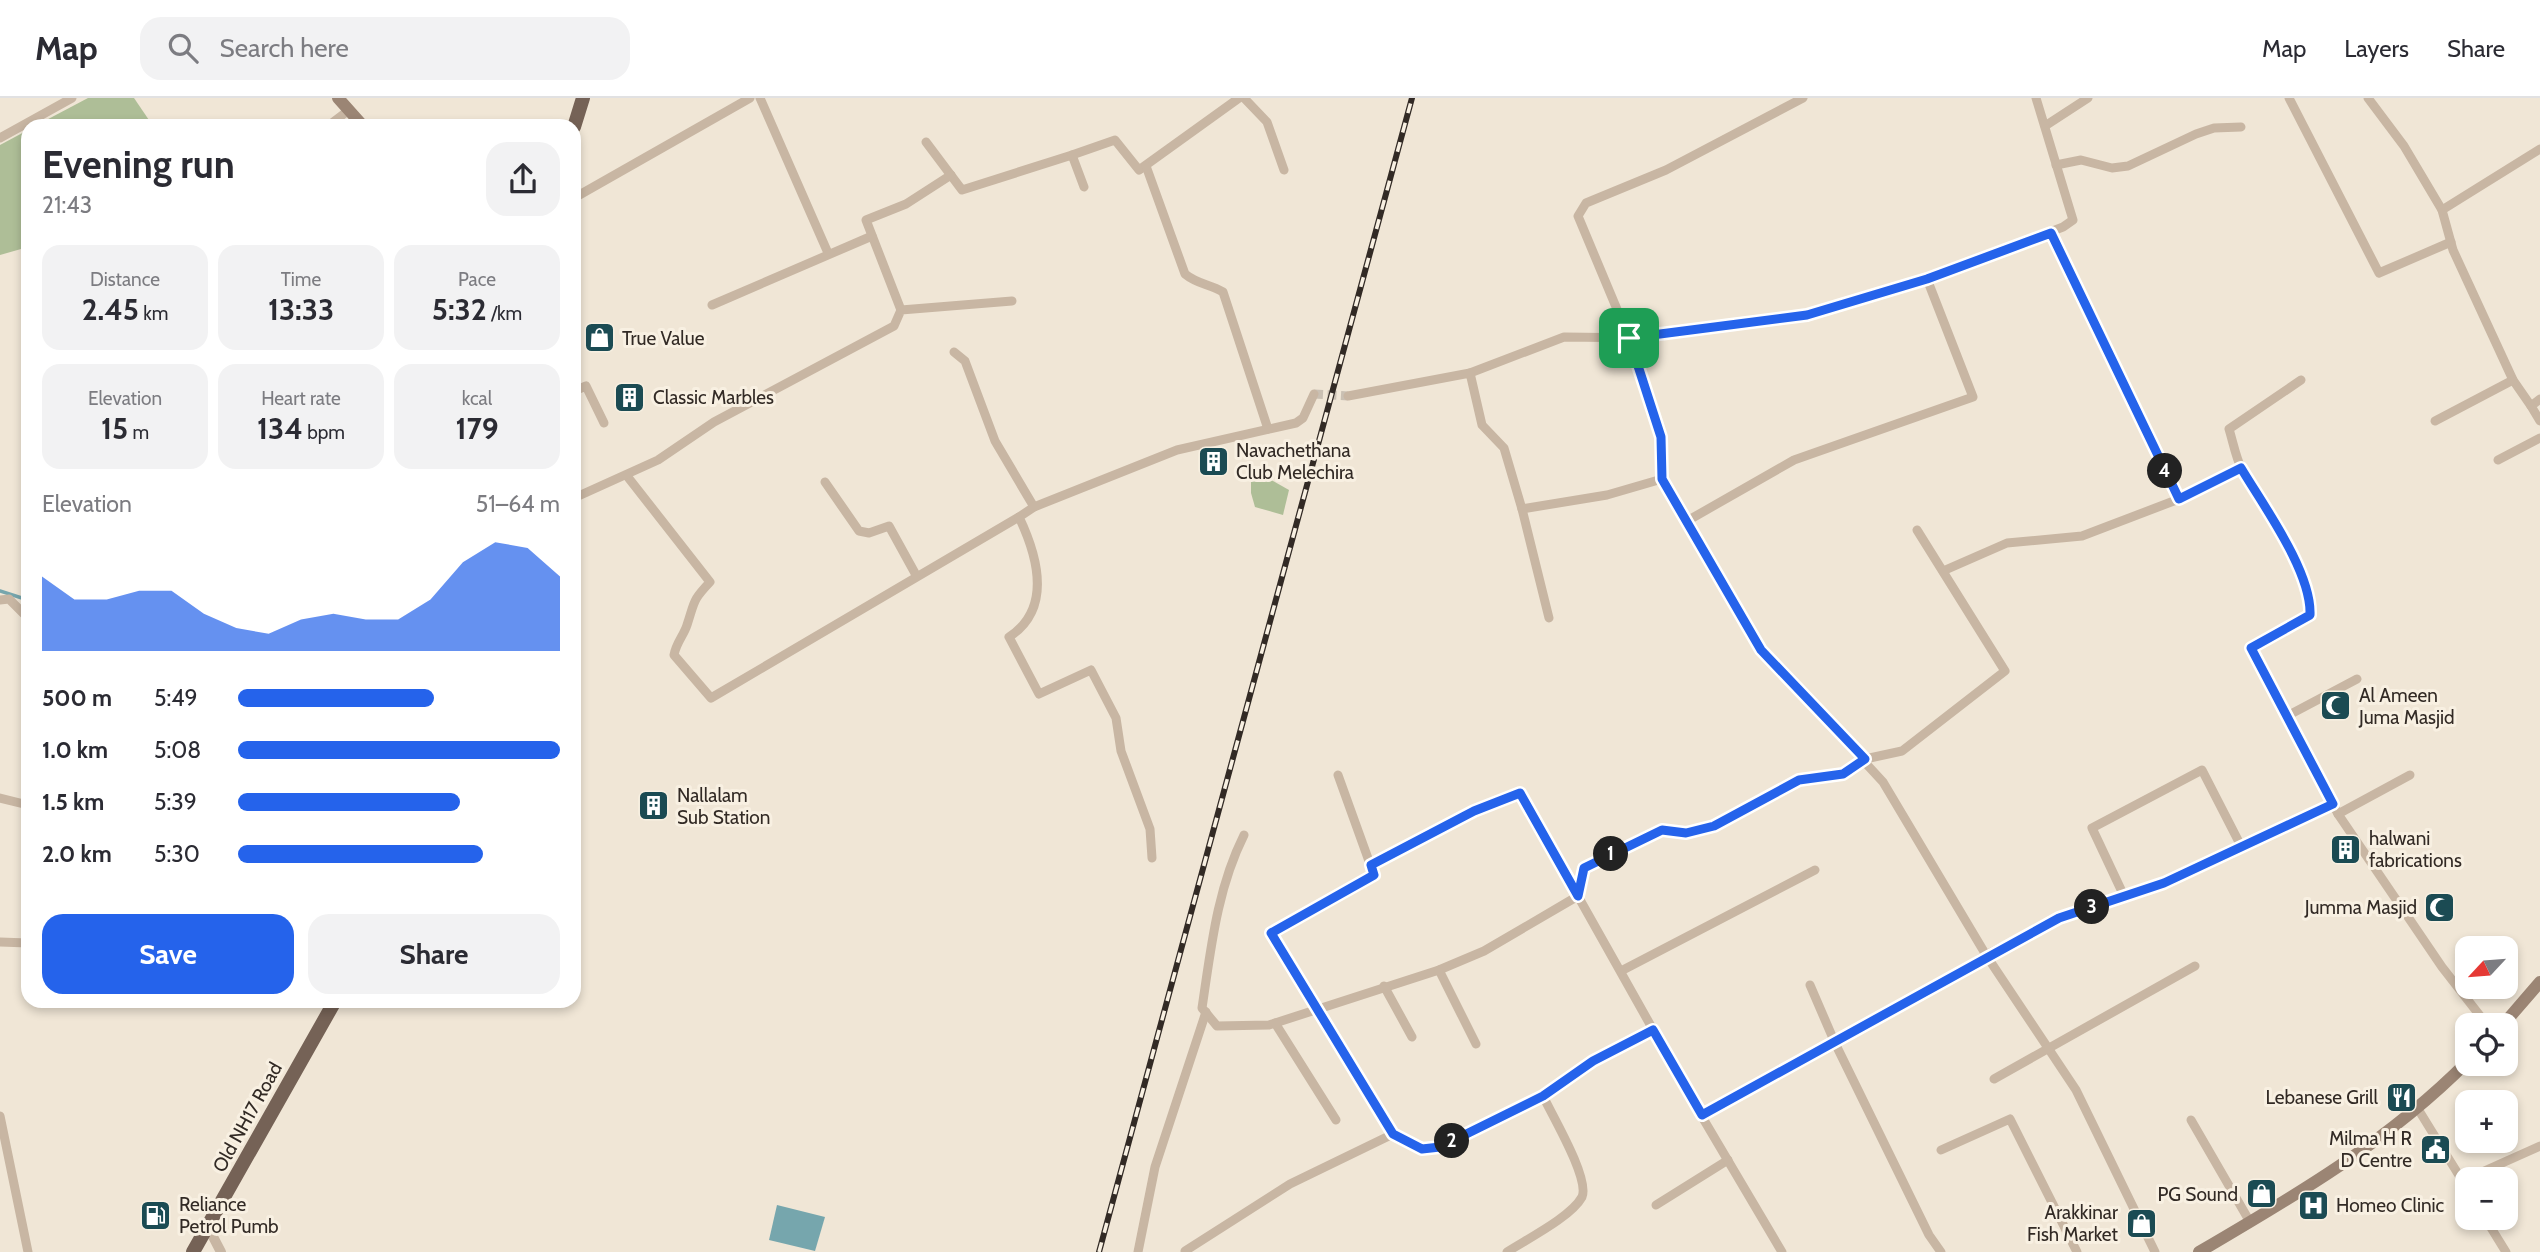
<!DOCTYPE html>
<html lang="en">
<head>
<meta charset="utf-8">
<style>
	:root { --surface:#fff; --page:#f2f2f3; --text:#2b2b33; --muted:#7c7c81; --line:#e1e1e2; --accent:#2563eb }
	body { margin:0; font-family:Cabin,sans-serif; background:var(--page); color:var(--text); height:100vh; display:flex; flex-direction:column; font-size:26px; white-space:nowrap }
	* { box-sizing:border-box; margin:0 }
	p { font-size:23px; color:var(--muted) }
	.icon { flex:none; width:38px; height:38px; fill:none; stroke:currentColor; stroke-width:2; stroke-linecap:round; stroke-linejoin:round }
	.map { position:relative; flex:1; overflow:hidden }
	.side { position:absolute; left:21px; top:21px; width:560px; height:889px; display:flex; flex-direction:column; background:var(--surface); border-radius:21px; box-shadow:0 4px 10px #0003 }
	.side>* { flex:none }
	.needle { width:46px; rotate:244deg }
	.fabs { position:absolute; left:2455px; top:838px; display:grid; gap:14px }
	.fabs a { display:grid; place-items:center; width:63px; height:63px; border-radius:14px; background:var(--surface); box-shadow:0 4px 10px #0003; font-size:35px }
	.pin { position:absolute; display:grid; place-items:center; width:60px; height:60px; color:#fff; margin:-30px; border-radius:14px; box-shadow:0 4px 10px #0006 }
	.km { position:absolute; width:35px; height:35px; margin:-18px; border-radius:50%; background:#222; color:#fff; font-size:19px; line-height:35px; text-align:center }
	.round { display:grid; place-items:center; flex:none; width:74px; height:74px; border-radius:21px; background:var(--page) }
	.summary { display:flex; align-items:center; justify-content:space-between; height:119px; padding:0 21px }
	h1 { font-size:38px; font-weight:800; line-height:52px }
	.metrics { display:grid; grid-template-columns:repeat(3,1fr); gap:10px; height:119px; padding:7px 21px }
	.metrics div { display:grid; align-content:center; border-radius:18px; background:var(--page); text-align:center }
	.metrics b { font-size:30px; font-weight:800 }
	.metrics small { font-size:19px; font-weight:400 }
	.metrics p { font-size:19px }
	.chart { height:196px; padding:14px 21px }
	.chart p { display:flex; justify-content:space-between }
	.chart svg { width:100%; height:126px; margin-top:7px; fill:var(--accent); opacity:.7 }
	.primary-button { display:flex; gap:14px; margin-top:auto; padding:14px 21px }
	.primary-button a { flex:1; height:80px; border-radius:21px; background:var(--accent); color:#fff; font-size:28px; font-weight:800; line-height:80px; text-align:center }
	.primary-button a+a { background:var(--page); color:var(--text) }
	ul { padding:0 21px; list-style:none; font-size:23px }
	li { display:grid; grid-template-columns:112px 84px 1fr; align-items:center; height:52px }
	li i { height:18px; border-radius:9px; background:var(--accent) }
	header { display:flex; align-items:center; gap:42px; box-sizing:border-box; height:98px; padding:0 35px; background:var(--surface); border-bottom:2px solid var(--line) }
	header strong { font-size:33px }
	nav { display:flex; gap:38px; margin-inline-start:auto; font-size:24px }
	.search { width:490px; height:63px; background:var(--page); display:flex; align-items:center; gap:18px; box-sizing:border-box; padding:0 24px; border-radius:21px; color:var(--muted); font-size:26px }
	.map>svg:first-child { display:block }
	.green { fill:#aebe97 }
	.water { fill:#76a6ad }
	.lines { fill:none; stroke-linecap:round; stroke-linejoin:round }
	.stream { stroke:#76a6ad; stroke-width:3.5 }
	.minor-tunnel { stroke:#cac0b3; stroke-width:9; stroke-dasharray:9 4.5; stroke-linecap:butt }
	.minor { stroke:#c8b6a3; stroke-width:9 }
	.tertiary { stroke:#c8b6a3; stroke-width:10 }
	.secondary { stroke:#9b8574; stroke-width:12 }
	.primary { stroke:#756256; stroke-width:14 }
	.rail-casing { stroke:#322a25; stroke-width:6 }
	.rail { stroke:#f8f0e2; stroke-width:3.5; stroke-dasharray:10; stroke-linecap:butt }
	.route-casing { stroke:#fff; stroke-width:14 }
	.route { stroke:#2563eb; stroke-width:9 }
	.labels { text-anchor:middle; stroke-width:6; stroke-linejoin:round; paint-order:stroke }
	.poi-label { font-size:19px; fill:#322a25; stroke:#f8f0e2; text-anchor:start }
	.street-label { font-size:19px; fill:#322a25; stroke:#f8f0e2 }
</style>
</head>
<body>
<header>
<strong>Map</strong>
<div class="search"><svg class="icon" aria-label="search" viewBox="0 0 24 24"><circle cx="10" cy="10" r="6"/><path d="M15 15l6 6"/></svg>Search here</div>
<nav><a>Map</a><a>Layers</a><a>Share</a></nav>
</header>
<div class="map">
<svg width="2540" height="1154" viewBox="0 0 2540 1154">
	<rect width="100%" height="100%" fill="#f0e6d6"/>
	<g class="green">
		<path d="M88,0H134L153,28H35Z"/>
		<path d="M28,32V149L0,157V47Z"/>
		<path d="M1266,379L1289,392L1283,417L1255,409L1251,395V382Z"/>
	</g>
	<path class="water" d="M777,1107L825,1119L815,1153L769,1142Z"/>
	<g class="lines">
		<path class="stream" d="M0,493L28,502"/>
		<path class="minor-tunnel" d="M1314,296L1348,298"/>
		<g class="minor">
			<path d="M760,0L828,155"/>
			<path d="M1244,0L1267,24L1284,72"/>
			<path d="M1803,0L1666,72L1586,105L1578,118L1629,240L1661,339L1662,381L1761,552L1883,684L1986,857L2076,992L2155,1154"/>
			<path d="M2289,0L2379,175L2451,144"/>
			<path d="M2368,0L2404,48L2442,112L2453,152L2513,282L2531,308"/>
			<path d="M328,28L349,12"/>
			<path d="M2045,28L2088,0"/>
			<path d="M0,40L72,0"/>
			<path d="M926,44L962,92L1072,57L1084,89"/>
			<path d="M1072,57L1115,42L1139,72L1239,0"/>
			<path d="M2056,67L2081,62L2112,70L2128,68L2196,36L2214,30L2241,29"/>
			<path d="M1146,68L1185,176C1197,186 1209,186 1223,194L1268,331"/>
			<path d="M574,100L750,0"/>
			<path d="M2442,112L2540,51"/>
			<path d="M2051,135L2179,401"/>
			<path d="M712,207L872,138"/>
			<path d="M901,212L866,122L906,106L951,77"/>
			<path d="M954,254L965,263L995,343L1034,409"/>
			<path d="M1470,275L1564,239L1646,240L1807,217L1927,181L2063,129L2073,122L2036,0"/>
			<path d="M2301,282L2229,331C2233,344 2236,360 2242,372C2263,413 2312,471 2310,517L2251,550L2338,716L2442,869L2488,928"/>
			<path d="M574,293L586,288L604,325"/>
			<path d="M1348,298L1470,275L1482,327L1504,350L1522,411L1607,397L1662,381"/>
			<path d="M2540,301L2531,308L2540,323"/>
			<path d="M2435,323L2513,282"/>
			<path d="M2498,362L2540,340"/>
			<path d="M627,378L710,484C692,503 695,503 687,527C684,537 676,545 674,557L711,600L1019,419"/>
			<path d="M825,384L859,433L869,435L889,428L916,477"/>
			<path d="M574,400L658,362L714,324L894,228L901,212L1012,203"/>
			<path d="M1522,411L1549,520"/>
			<path d="M1687,423L1794,362L1973,299L1927,181"/>
			<path d="M1943,473L2007,445L2082,438L2179,401L2241,370"/>
			<path d="M0,502L9,501L28,520"/>
			<path d="M2285,619L2357,581"/>
			<path d="M1338,677L1374,777L1271,835L1393,1036L1422,1051L1440,1049L1543,998L1593,963L1653,932"/>
			<path d="M0,700L28,707"/>
			<path d="M2338,716L2410,677"/>
			<path d="M1244,737C1217,791 1211,850 1202,910L1217,928L1269,927L1439,872L1484,853L1578,798L1584,770L1662,732L1686,735L1714,728L1799,682L1843,676L1865,661L1902,653L2005,573L1917,432"/>
			<path d="M1152,760L1150,731L1121,653L1116,620L1091,572L1039,596L1009,539C1052,511 1038,459 1019,419L1034,409L1177,352L1296,325L1303,320L1314,296"/>
			<path d="M1371,767L1474,713L1520,695L1701,1017"/>
			<path d="M2124,798L2092,730L2202,672L2241,748"/>
			<path d="M0,844L28,845"/>
			<path d="M1439,872L1476,946"/>
			<path d="M1621,873L1815,772"/>
			<path d="M1810,887L1835,945L1931,892L1986,857L2059,820L2164,785L2333,706"/>
			<path d="M1384,888L1412,939"/>
			<path d="M1275,925L1336,1022"/>
			<path d="M1994,981L2195,868"/>
			<path d="M2418,1011L2468,1092"/>
			<path d="M0,1018L28,1154"/>
			<path d="M2191,1022L2250,1124"/>
			<path d="M1941,1052L2010,1021L2077,1154"/>
			<path d="M2462,1083L2540,1048"/>
			<path d="M1656,1107L1728,1062"/>
			<path d="M2485,1120L2506,1154"/>
			<path d="M1185,1153L1290,1086L1393,1036"/>
			<path d="M1138,1154L1155,1069L1206,914"/>
			<path d="M1507,1154C1527,1141 1571,1119 1582,1099C1590,1081 1552,1017 1543,998"/>
			<path d="M1782,1154L1701,1017L1835,945L1929,1137L1941,1154"/>
		</g>
		<path class="tertiary" d="M208,1129L221,1154"/>
		<g class="secondary">
			<path d="M338,0L363,28"/>
			<path d="M2502,928L2540,884"/>
			<path d="M2199,1154C2295,1098 2389,1043 2468,963"/>
		</g>
		<g class="primary">
			<path d="M574,29L583,0"/>
			<path d="M193,1154L335,903"/>
		</g>
		<defs>
			<path id="rail" d="M1099,1154L1412,0"/>
		</defs>
		<use href="#rail" class="rail-casing"/>
		<use href="#rail" class="rail"/>
	</g>
	<g class="lines">
		<defs>
			<path id="route" d="M2051,135L2179,401L2241,370C2263,407 2312,474 2310,517L2251,550L2333,706L2164,785L2059,820L1702,1017L1653,932L1593,963L1543,998L1440,1049L1422,1051L1393,1036L1271,835L1374,777L1371,767L1474,713L1520,695L1578,798L1584,770L1662,732L1686,735L1714,728L1799,682L1843,676L1865,661L1761,552L1662,381L1661,339L1629,240L1807,217L1927,181Z"/>
		</defs>
		<use href="#route" class="route-casing"/>
		<use href="#route" class="route"/>
	</g>
	<defs>
		<symbol id="shop-square" viewBox="-11 -11 22 22"><rect x="-9" y="-9" width="18" height="18" rx="4" fill="#1b4b53" stroke="#f8f0e2"/><path d="M-5-2.5h2.3a2.7 3.5 0 0 1 5.4 0H5L5.5 6h-11ZM-1.5-2.5h3a1.5 2.3 0 0 0-3 0Z" fill="#fff"/></symbol>
		<symbol id="building-square" viewBox="-11 -11 22 22"><rect x="-9" y="-9" width="18" height="18" rx="4" fill="#1b4b53" stroke="#f8f0e2"/><path d="M-4-6H4V6H1V3H-1V6H-4ZM-2.5-4.3h1.7v1.8h-1.7ZM.8-4.3h1.7v1.8H.8ZM-2.5-1h1.7V.8h-1.7ZM.8-1h1.7V.8H.8Z" fill="#fff"/></symbol>
		<symbol id="mosque-square" viewBox="-11 -11 22 22"><rect x="-9" y="-9" width="18" height="18" rx="4" fill="#1b4b53" stroke="#f8f0e2"/><path d="M3.5-4.9A6 6 0 1 0 3.5 4.9A5 5 0 1 1 3.5-4.9Z" fill="#fff"/></symbol>
		<symbol id="restaurant-square" viewBox="-11 -11 22 22"><rect x="-9" y="-9" width="18" height="18" rx="4" fill="#1b4b53" stroke="#f8f0e2"/><path d="M-5-6h1v4h1v-4h1v4h1v-4h1v5L-1.5 .5V6h-2V.5L-5-1ZM5-6V6H3V1.5H1.5Q1.5-4 5-6Z" fill="#fff"/></symbol>
		<symbol id="civic-square" viewBox="-11 -11 22 22"><rect x="-9" y="-9" width="18" height="18" rx="4" fill="#1b4b53" stroke="#f8f0e2"/><path d="M-.6-6.5H3V-4.5H.6V-3L4-1V1h2V6H-6V1h2V-1L-.6-3ZM-1.2 2.5V6h2.4V2.5Z" fill="#fff"/></symbol>
		<symbol id="hospital-square" viewBox="-11 -11 22 22"><rect x="-9" y="-9" width="18" height="18" rx="4" fill="#1b4b53" stroke="#f8f0e2"/><path d="M-5-5h3v3.5h4V-5h3V5h-3V1.5h-4V5h-3Z" fill="#fff"/></symbol>
		<symbol id="fuel-square" viewBox="-11 -11 22 22"><rect x="-9" y="-9" width="18" height="18" rx="4" fill="#1b4b53" stroke="#f8f0e2"/><path d="M-5.5-6h7V0h2V4h1.3V-2.5L3-4.5l.8-.8L6-3V5H2.5V1h-1V6h-7ZM-4.2-4.7v3.2H.2V-4.7Z" fill="#fff"/></symbol>
	</defs>
	<g fill-rule="evenodd">
		<use href="#shop-square" x="582" y="222" width="35" height="35"/>
		<use href="#building-square" x="612" y="282" width="35" height="35"/>
		<use href="#building-square" x="1196" y="346" width="35" height="35"/>
		<use href="#mosque-square" x="2318" y="590" width="35" height="35"/>
		<use href="#building-square" x="636" y="690" width="35" height="35"/>
		<use href="#building-square" x="2328" y="734" width="35" height="35"/>
		<use href="#mosque-square" x="2422" y="792" width="35" height="35"/>
		<use href="#restaurant-square" x="2384" y="982" width="35" height="35"/>
		<use href="#civic-square" x="2418" y="1034" width="35" height="35"/>
		<use href="#shop-square" x="2244" y="1078" width="35" height="35"/>
		<use href="#hospital-square" x="2296" y="1090" width="35" height="35"/>
		<use href="#fuel-square" x="138" y="1100" width="35" height="35"/>
		<use href="#shop-square" x="2124" y="1108" width="35" height="35"/>
	</g>
	<g class="labels">
		<g class="poi-label">
			<text x="622" y="247">True Value</text>
			<text x="653" y="306">Classic Marbles</text>
			<text x="1236" y="359">Navachethana<tspan x="1236" dy="22">Club Melechira</tspan></text>
			<text x="2359" y="604">Al Ameen<tspan x="2359" dy="22">Juma Masjid</tspan></text>
			<text x="677" y="704">Nallalam<tspan x="677" dy="22">Sub Station</tspan></text>
			<text x="2369" y="747">halwani<tspan x="2369" dy="22">fabrications</tspan></text>
			<text x="2417" y="816" text-anchor="end">Jumma Masjid</text>
			<text x="2378" y="1006" text-anchor="end">Lebanese Grill</text>
			<text x="2412" y="1047" text-anchor="end">Milma H R<tspan x="2412" dy="22">D Centre</tspan></text>
			<text x="2238" y="1103" text-anchor="end">PG Sound</text>
			<text x="179" y="1113">Reliance<tspan x="179" dy="22">Petrol Pumb</tspan></text>
			<text x="2336" y="1114">Homeo Clinic</text>
			<text x="2118" y="1121" text-anchor="end">Arakkinar<tspan x="2118" dy="22">Fish Market</tspan></text>
		</g>
		<g class="street-label">
			<text transform="translate(247 1019) rotate(-61)" y="7">Old NH17 Road</text>
		</g>
	</g>
</svg>
<div class="fabs">
<a><svg class="needle" viewBox="-14 -14 28 28"><path d="M0-13l5 13h-10z" fill="#e53935"/><path d="M0 13l5-13h-10z" fill="#7c7c81"/></svg></a>
<a><svg class="icon" aria-label="locate" viewBox="0 0 24 24"><circle cx="12" cy="12" r="6"/><path d="M12 2v4M12 18v4M2 12h4M18 12h4"/></svg></a>
<a>+</a>
<a>−</a>
</div>
<div class="pin" style="left:1629px;top:240px;background:#1e9e55"><svg class="icon" aria-label="arrive" viewBox="0 0 24 24"><path d="M6 21V4h12l-3 4 3 4H6"/></svg></div>
<b class="km" style="left:1611px;top:756px">1</b>
<b class="km" style="left:1452px;top:1043px">2</b>
<b class="km" style="left:2092px;top:809px">3</b>
<b class="km" style="left:2165px;top:373px">4</b>
<section class="side">
<div class="summary"><div><h1>Evening run</h1><p>21:43</p></div><a class="round"><svg class="icon" aria-label="share" viewBox="0 0 24 24"><path d="M12 15V3M7 8l5-5 5 5M5 13v7h14v-7"/></svg></a></div>
<div class="metrics">
<div><p>Distance</p><b>2.45<small> km</small></b></div>
<div><p>Time</p><b>13:33</b></div>
<div><p>Pace</p><b>5:32<small> /km</small></b></div>
</div>
<div class="metrics">
<div><p>Elevation</p><b>15<small> m</small></b></div>
<div><p>Heart rate</p><b>134<small> bpm</small></b></div>
<div><p>kcal</p><b>179</b></div>
</div>
<div class="chart"><p><span>Elevation</span>51–64 m</p>
<svg viewBox="0 0 160 44" preserveAspectRatio="none"><path d="M0 44V18L10 26L20 26L30 23L40 23L50 31L60 36L70 38L80 33L90 31L100 33L110 33L120 26L130 13L140 6L150 8L160 18V44z"/></svg>
</div>
<ul>
<li><b>500 m</b>5:49<i style="width:61%"></i></li>
<li><b>1.0 km</b>5:08<i style="width:100%"></i></li>
<li><b>1.5 km</b>5:39<i style="width:69%"></i></li>
<li><b>2.0 km</b>5:30<i style="width:76%"></i></li>
</ul>
<div class="primary-button"><a>Save</a><a>Share</a></div>
</section>
</div>
</body>
</html>
